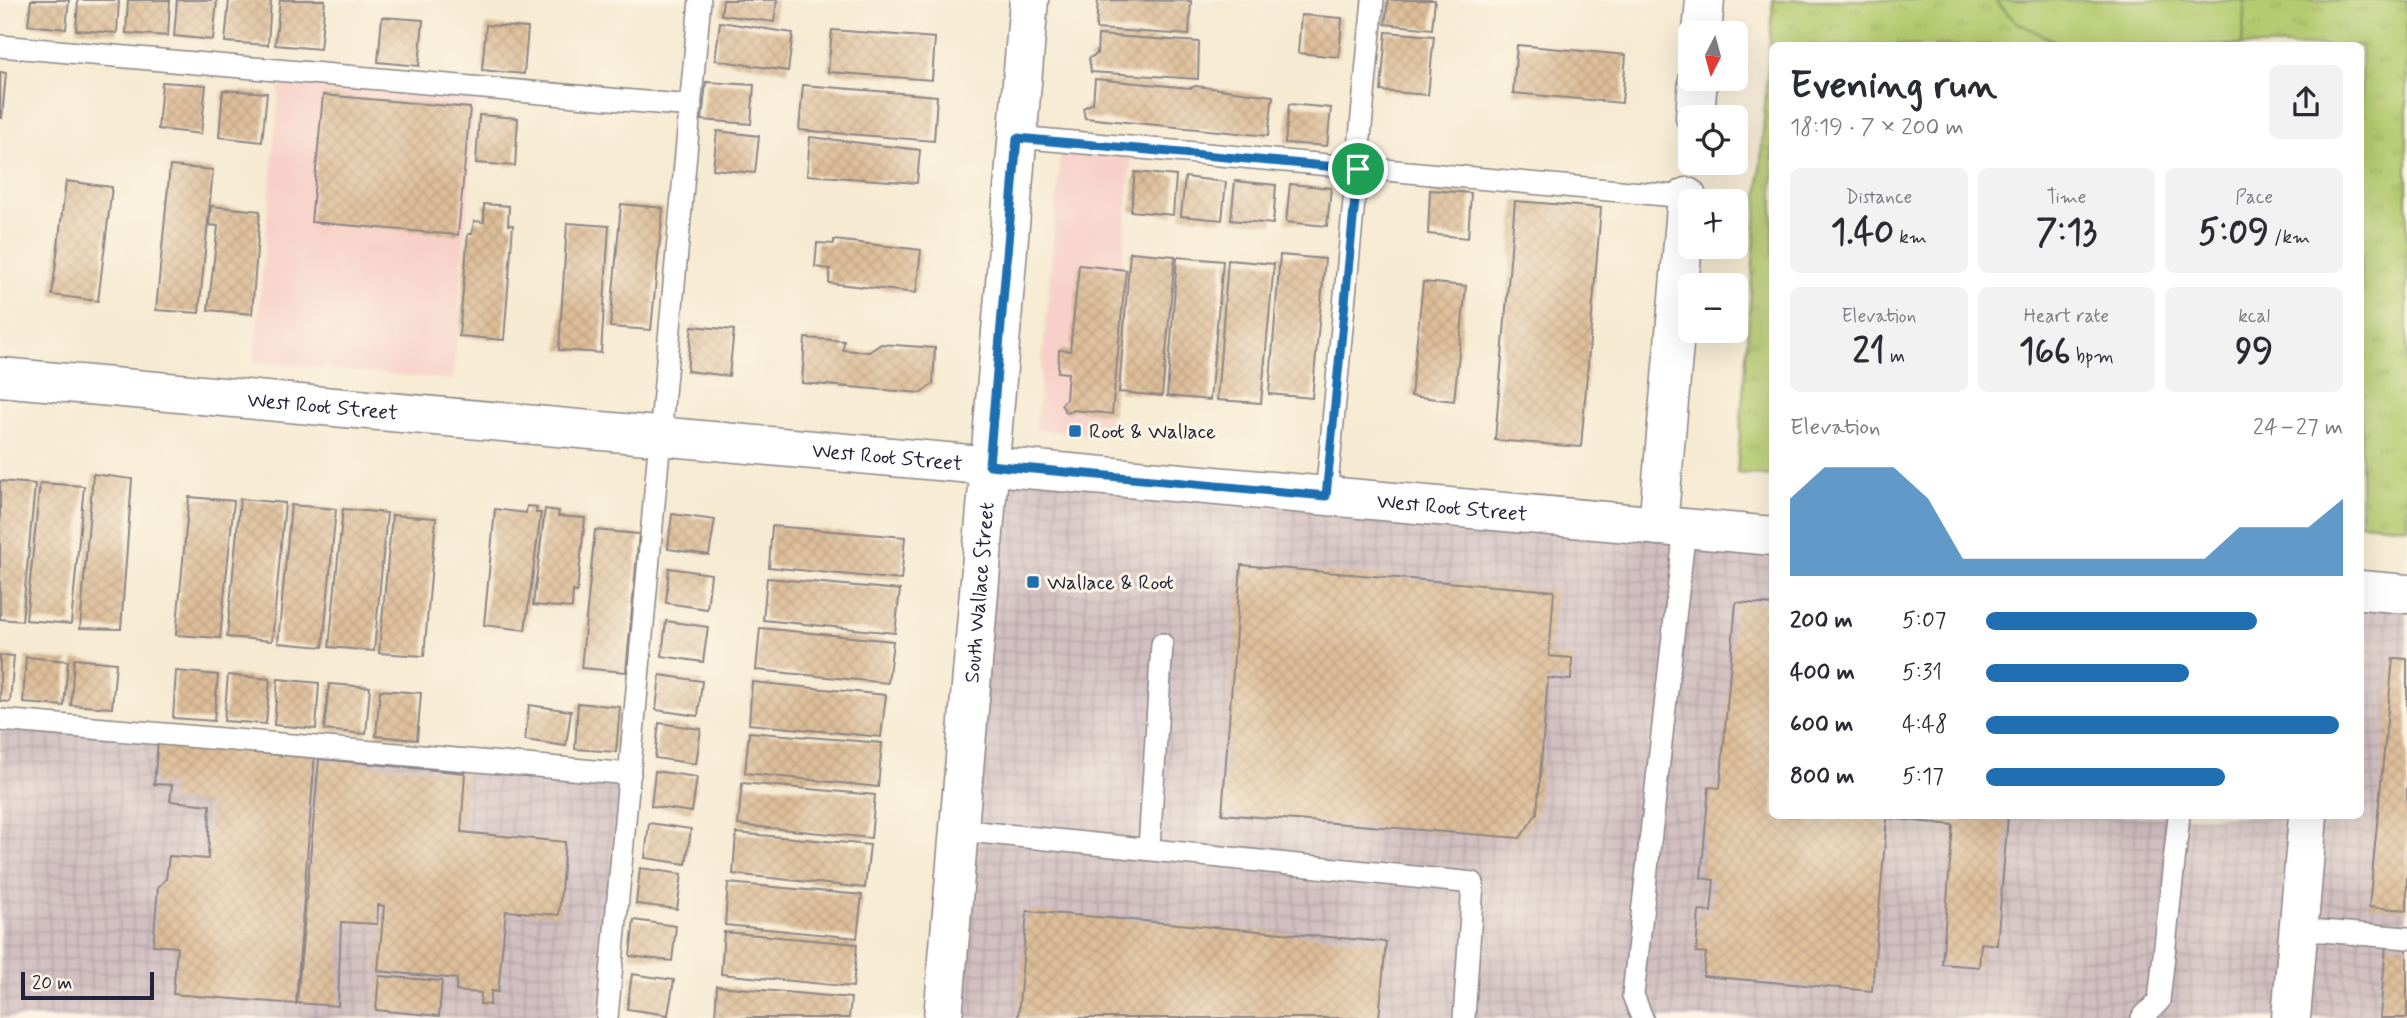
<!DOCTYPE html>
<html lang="en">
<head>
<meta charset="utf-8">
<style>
	:root { --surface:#fff; --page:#f2f2f3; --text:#2b2b33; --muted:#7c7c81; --accent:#1f6fb2 }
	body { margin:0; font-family:Mynerve,sans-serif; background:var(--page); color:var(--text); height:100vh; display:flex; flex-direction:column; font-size:26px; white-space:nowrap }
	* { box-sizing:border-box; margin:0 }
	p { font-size:23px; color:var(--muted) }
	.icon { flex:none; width:38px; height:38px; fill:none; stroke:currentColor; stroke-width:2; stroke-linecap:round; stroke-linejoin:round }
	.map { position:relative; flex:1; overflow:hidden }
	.panel { position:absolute; left:1769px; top:42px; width:595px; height:777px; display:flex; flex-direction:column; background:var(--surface); border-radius:10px; box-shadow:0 7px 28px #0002 }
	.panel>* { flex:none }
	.needle { width:46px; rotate:186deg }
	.fabs { position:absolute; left:1678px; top:21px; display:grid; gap:14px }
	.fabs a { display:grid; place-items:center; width:70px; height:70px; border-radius:10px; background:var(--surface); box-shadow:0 7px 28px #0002; font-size:35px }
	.scale { position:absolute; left:21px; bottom:18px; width:133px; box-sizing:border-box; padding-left:7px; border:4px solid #22223b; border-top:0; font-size:19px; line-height:24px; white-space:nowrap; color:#22223b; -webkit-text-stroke:5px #fcf5e5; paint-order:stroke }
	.pin { position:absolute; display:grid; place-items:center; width:60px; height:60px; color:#fff; margin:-30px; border:4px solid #fff; border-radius:50%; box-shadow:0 2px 7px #0007 }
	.round { display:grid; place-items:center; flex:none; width:74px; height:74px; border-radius:10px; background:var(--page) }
	.head { display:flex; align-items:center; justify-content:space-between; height:119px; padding:0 21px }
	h1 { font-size:38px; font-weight:800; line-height:52px }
	.stats { display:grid; grid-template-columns:repeat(3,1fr); gap:10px; height:119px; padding:7px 21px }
	.stats div { display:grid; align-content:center; border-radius:10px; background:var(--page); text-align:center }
	.stats b { font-size:35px; font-weight:800 }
	.stats small { font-size:19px; font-weight:400 }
	.stats p { font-size:19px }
	.chart { height:196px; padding:14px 21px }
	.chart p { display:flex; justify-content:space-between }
	.chart svg { width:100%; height:126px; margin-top:7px; fill:var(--accent); opacity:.7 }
	ul { padding:0 21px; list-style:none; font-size:23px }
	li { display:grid; grid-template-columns:112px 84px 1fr; align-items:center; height:52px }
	li i { height:18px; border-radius:9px; background:var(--accent) }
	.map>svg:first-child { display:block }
	.built { fill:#f7d1c9 }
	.industrial { fill:url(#industrial-grid) }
	.park { fill:url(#park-tufts); stroke:#6b7654; stroke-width:2 }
	.garden { fill:#b4ca6e; stroke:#6b7654; stroke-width:2 }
	.building { fill:url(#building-cross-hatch) }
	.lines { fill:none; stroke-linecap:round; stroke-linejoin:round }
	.service-casing { stroke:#8c8686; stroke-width:24 }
	.minor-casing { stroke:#8c8686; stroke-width:41 }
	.tertiary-casing { stroke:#8c8686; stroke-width:41 }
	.service { stroke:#fff; stroke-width:21 }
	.minor { stroke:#fff; stroke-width:38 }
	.tertiary { stroke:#fff; stroke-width:38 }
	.route-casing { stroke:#fff; stroke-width:14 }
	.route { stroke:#1f6fb2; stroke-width:9 }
	.poi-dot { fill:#1f6fb2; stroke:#fcf5e5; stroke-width:2.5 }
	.labels { text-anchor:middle; stroke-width:6; stroke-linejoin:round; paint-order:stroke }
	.street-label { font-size:21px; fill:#22223b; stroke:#fcf5e5 }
	.poi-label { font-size:21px; fill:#22223b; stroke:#fcf5e5; text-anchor:start }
</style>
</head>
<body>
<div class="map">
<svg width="2407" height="1018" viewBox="0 0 2407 1018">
	<defs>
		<pattern id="industrial-grid" width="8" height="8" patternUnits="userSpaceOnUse" patternTransform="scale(1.75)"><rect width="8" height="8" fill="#d2bfc1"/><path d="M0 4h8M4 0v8" fill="none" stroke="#b4a4a7"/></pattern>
		<pattern id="park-tufts" width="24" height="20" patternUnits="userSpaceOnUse" patternTransform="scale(1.75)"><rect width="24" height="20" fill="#b4ca6e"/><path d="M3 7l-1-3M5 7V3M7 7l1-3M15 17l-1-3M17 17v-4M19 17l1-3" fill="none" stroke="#9aad60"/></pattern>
		<pattern id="building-cross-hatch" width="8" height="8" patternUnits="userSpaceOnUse" patternTransform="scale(1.75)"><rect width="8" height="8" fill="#debe99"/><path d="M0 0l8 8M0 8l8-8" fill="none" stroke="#bea385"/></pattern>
	</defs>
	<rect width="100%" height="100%" fill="#fcf5e5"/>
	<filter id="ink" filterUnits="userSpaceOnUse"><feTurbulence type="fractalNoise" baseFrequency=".0143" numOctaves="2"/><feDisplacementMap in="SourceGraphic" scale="14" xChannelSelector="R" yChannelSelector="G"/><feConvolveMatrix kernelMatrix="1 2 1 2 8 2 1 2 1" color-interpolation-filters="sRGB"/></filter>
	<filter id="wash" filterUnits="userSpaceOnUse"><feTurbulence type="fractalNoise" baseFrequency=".00686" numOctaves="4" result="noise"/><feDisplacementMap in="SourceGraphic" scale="28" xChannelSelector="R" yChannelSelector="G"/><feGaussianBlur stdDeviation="1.57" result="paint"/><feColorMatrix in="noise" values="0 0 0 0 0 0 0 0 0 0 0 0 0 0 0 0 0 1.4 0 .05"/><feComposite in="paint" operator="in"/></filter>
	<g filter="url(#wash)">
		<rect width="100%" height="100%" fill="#f6ead2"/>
		<g class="built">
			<path d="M281,70L477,88L453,380L254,362Z"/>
			<path d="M1062,141L1132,148L1108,437L1036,429Z"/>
		</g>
		<g class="industrial">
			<path d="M990,462L1773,534V816H2361V584L2407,588V1018H935Z"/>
			<path d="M0,720L630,774L607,1018H0Z"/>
		</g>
		<path class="park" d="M1773,0H2407V527L2361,523V46H1773V476L1737,473Z"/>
		<path class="garden" d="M1995,0H2245L2242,45H2063L2016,22Z"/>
		<g id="blocks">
			<g class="building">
				<path d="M31,0H69L66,29L28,25Z"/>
				<path d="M78,0H119L117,33L76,30Z"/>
				<path d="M128,0H170L168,36L126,33Z"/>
				<path d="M177,0H217L213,40L174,36Z"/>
				<path d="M229,0H271L268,45L225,42Z"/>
				<path d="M280,0H325L320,49L275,45Z"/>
				<path d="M723,0H777L774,22L721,15Z"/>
				<path d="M1098,0L1191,1L1189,35L1096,29Z"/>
				<path d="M1388,0H1435L1432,29L1385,24Z"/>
				<path d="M1301,15L1342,18L1339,57L1298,53Z"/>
				<path d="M382,17L423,20L419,66L378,62Z"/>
				<path d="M720,22L793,33L788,71L715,60Z"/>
				<path d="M486,25L528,28L524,74L482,70Z"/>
				<path d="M832,30L935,38L932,80L828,72Z"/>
				<path d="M1386,32L1434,36L1428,95L1381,91Z"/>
				<path d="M1098,35L1199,42L1198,79L1091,72L1089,58L1097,54Z"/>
				<path d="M1517,45L1626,55L1622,103L1513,93Z"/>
				<path d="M0,72L6,73L2,118H0Z"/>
				<path d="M1095,79L1190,88L1196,86L1273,96L1268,136L1085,118L1083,108L1093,103Z"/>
				<path d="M162,82L206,85L201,134L158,129Z"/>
				<path d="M706,82L754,85L751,124L702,120Z"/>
				<path d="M803,85L937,96L934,141L799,130Z"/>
				<path d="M223,90L267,93L262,142L219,137Z"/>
				<path d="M323,95L470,108L458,235L311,222Z"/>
				<path d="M1289,104L1331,108L1327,146L1285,143Z"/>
				<path d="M479,115L518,118L515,166L476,163Z"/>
				<path d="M717,131L759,136L755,173L713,169Z"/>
				<path d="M810,137L920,150L917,183L807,175Z"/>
				<path d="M170,166L213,170L199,313L156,310Z"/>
				<path d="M1135,172L1176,176L1173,215L1131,211Z"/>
				<path d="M1185,177L1226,182L1222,220L1181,216Z"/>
				<path d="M66,181L112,187L98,301L52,295Z"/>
				<path d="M1235,181L1276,185L1273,224L1231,220Z"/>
				<path d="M1290,184L1331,188L1327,226L1286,222Z"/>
				<path d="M1430,190L1471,193L1468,238L1428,234Z"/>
				<path d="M1515,201L1601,208L1581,447L1495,440Z"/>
				<path d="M484,204L509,206L508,225H513L504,340L459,336L468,234H472L474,221L484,222Z"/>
				<path d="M621,204L663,208L651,330L610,327Z"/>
				<path d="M211,206L260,211L252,314L208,310L218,226L209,225Z"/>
				<path d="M567,223L609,226L601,353L559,350Z"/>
				<path d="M834,240L921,250L916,293L829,283L830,269L815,267L817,243L834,244Z"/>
				<path d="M1130,252L1175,256L1162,396L1119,392Z"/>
				<path d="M1280,255L1325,259L1312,398L1269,394Z"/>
				<path d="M1177,257L1223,261L1210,400L1167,396Z"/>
				<path d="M1228,260L1274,264L1261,403L1217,400Z"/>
				<path d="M1079,265L1126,270L1112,414L1074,410L1067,413L1061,405L1066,399L1068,373L1058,372L1059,350L1070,351Z"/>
				<path d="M1423,282L1466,286L1454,401L1411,396Z"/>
				<path d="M692,326L734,330L729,376L687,371Z"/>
				<path d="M805,338L844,341L843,350L869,352L881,344L935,348L933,384L921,393L802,383Z"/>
				<path d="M93,474L132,479L121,629L80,628Z"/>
				<path d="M0,481L35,484L22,621L0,619Z"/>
				<path d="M40,483L84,486L71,624L26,620Z"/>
				<path d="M189,497L234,501L220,638L176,635Z"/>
				<path d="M240,499L285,503L272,641L227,637Z"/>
				<path d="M291,505L336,509L323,647L278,643Z"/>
				<path d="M527,506L537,507L536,513H541L525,630L484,625L495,509L526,513Z"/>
				<path d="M343,509L387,513L374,651L329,647Z"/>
				<path d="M545,509L559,511L558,516L585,518L577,592L573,591L572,608L533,605Z"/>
				<path d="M672,514L715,520L709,555L668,549Z"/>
				<path d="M392,515L436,518L424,656L379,653Z"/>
				<path d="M772,526L905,537L901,580L769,567Z"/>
				<path d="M595,530L639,534L626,672L581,668Z"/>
				<path d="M1241,565L1554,591L1549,656L1572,658L1571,680L1548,678L1537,813L1520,838L1222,814Z"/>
				<path d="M669,568L711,574L707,609L666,603Z"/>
				<path d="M767,578L900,590L895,633L763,620Z"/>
				<path d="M1736,602L1773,605V816H2008L1997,945L1981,943L1979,967L1942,964L1953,825L1887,818L1872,991L1703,976L1706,953L1696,952L1699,911L1711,912L1714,880L1701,878L1709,787L1720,788Z"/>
				<path d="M666,621L708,627L703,662L662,656Z"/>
				<path d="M760,628L893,641L888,683L756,670Z"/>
				<path d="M0,655L14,656L10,702L0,701Z"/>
				<path d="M26,657L68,661L64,706L23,703Z"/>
				<path d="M2393,658L2407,659V910L2369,907Z"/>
				<path d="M74,659L116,663L112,708L71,705Z"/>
				<path d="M176,671L218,675L214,721L173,718Z"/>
				<path d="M228,675L270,679L266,724L224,721Z"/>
				<path d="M660,675L702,681L698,716L656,710Z"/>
				<path d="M278,679L319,683L316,729L274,725Z"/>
				<path d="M752,682L886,695L881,737L749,724Z"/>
				<path d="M329,684L370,687L366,734L324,730Z"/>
				<path d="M380,690L421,693L417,740L376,736Z"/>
				<path d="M578,703L620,707L616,752L575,749Z"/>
				<path d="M529,705L571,711L566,746L525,740Z"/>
				<path d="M659,723L701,729L696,764L655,758Z"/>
				<path d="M749,732L882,743L878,787L745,773Z"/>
				<path d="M158,741L315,753L296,1004L173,994L177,947L153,945L158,887L166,879L169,856L208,859L210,805L170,801L172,785L154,784Z"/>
				<path d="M319,759L465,773L461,832L565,842L559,915L506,911L498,992L491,991L490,1005L480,1004L481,993L456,991L457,979L378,971L384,906L378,905L377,924L341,922L338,1006L297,1003Z"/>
				<path d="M655,771L697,777L692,812L651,806Z"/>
				<path d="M742,783L875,795L871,838L738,825Z"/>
				<path d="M649,823L691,829L686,864L645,858Z"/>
				<path d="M736,833L870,845L865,888L733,874Z"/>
				<path d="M640,868L682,874L677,909L636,904Z"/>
				<path d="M728,883L862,895L857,938L725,925Z"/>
				<path d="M1027,911L1386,942L1379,1018H1018Z"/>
				<path d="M634,920L676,926L672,961L630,956Z"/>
				<path d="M724,932L857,944L853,987L721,974Z"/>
				<path d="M2386,944L2407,946V1018H2380Z"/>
				<path d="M632,974L674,980L668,1015L627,1009Z"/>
				<path d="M379,976L442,981L439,1016L376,1010Z"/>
				<path d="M717,986L851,998L849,1018H715Z"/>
			</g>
		</g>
	</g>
	<g filter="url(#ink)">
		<use href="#blocks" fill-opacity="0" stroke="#8c8686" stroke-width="2"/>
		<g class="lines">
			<defs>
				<g id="service">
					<path d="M0,46L691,106"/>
					<path d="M1017,137L1687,197"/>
					<path d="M1326,496L1373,0"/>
					<path d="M0,720L630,774"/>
					<path d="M958,830L1473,883L1464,1018"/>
					<path d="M1149,848L1162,644"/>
					<path d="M2298,929L2407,938"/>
					<path d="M607,1018L700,0"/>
					<path d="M1642,1018L1633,995L1685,528"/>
					<path d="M2142,1018L2159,1001L2179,816"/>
				</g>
				<g id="minor">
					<path d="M1702,33L1705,0"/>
					<path d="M1695,117L1698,79"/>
					<path d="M1658,526L1687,197"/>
					<path d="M2291,1018L2308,816"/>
				</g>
				<g id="tertiary">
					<path id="s1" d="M0,377L1773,536"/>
					<path d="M2361,590L2407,594"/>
					<path id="s2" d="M943,1018L1029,0"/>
				</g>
			</defs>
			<use href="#service" class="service-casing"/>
			<use href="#minor" class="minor-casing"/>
			<use href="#tertiary" class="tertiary-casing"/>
			<use href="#service" class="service"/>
			<use href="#minor" class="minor"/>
			<use href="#tertiary" class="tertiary"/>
		</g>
	</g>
	<g class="lines" filter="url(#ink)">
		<defs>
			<path id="route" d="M1017,138L1358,169L1326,496L989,465Z"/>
		</defs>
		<use href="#route" class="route-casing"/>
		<use href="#route" class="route"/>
	</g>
	<g class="poi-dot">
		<rect x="1068" y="424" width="14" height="14" rx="3.5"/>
		<rect x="1026" y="575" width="14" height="14" rx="3.5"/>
	</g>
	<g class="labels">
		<g class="street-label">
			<text dy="7" stroke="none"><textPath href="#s1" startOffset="324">West Root Street</textPath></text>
			<text dy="7" stroke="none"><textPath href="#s1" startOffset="891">West Root Street</textPath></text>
			<text dy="7" stroke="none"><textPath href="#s1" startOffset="1458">West Root Street</textPath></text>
			<text dy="7" stroke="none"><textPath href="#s2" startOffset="427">South Wallace Street</textPath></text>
		</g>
		<g class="poi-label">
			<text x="1089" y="438">Root &amp; Wallace</text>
			<text x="1047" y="589">Wallace &amp; Root</text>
		</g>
	</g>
</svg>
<div class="fabs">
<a><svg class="needle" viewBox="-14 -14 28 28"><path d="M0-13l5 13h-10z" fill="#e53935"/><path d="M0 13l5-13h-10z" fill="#7c7c81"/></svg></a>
<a><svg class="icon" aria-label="locate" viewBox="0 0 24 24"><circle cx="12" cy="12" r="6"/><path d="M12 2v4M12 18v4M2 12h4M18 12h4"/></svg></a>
<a>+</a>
<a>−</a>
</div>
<div class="scale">20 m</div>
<div class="pin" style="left:1358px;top:169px;background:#1e9e55"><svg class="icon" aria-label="arrive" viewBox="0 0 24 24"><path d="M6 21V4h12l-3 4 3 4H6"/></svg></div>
<section class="panel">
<div class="head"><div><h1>Evening run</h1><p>18:19 · 7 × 200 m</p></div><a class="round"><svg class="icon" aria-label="share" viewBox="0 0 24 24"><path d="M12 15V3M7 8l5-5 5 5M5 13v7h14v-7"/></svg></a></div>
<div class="stats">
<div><p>Distance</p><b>1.40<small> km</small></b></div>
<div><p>Time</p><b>7:13</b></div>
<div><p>Pace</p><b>5:09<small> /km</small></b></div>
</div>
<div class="stats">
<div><p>Elevation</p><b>21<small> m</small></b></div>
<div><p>Heart rate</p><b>166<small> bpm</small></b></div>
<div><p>kcal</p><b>99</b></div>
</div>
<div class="chart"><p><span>Elevation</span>24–27 m</p>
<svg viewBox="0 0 160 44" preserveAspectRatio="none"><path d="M0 44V17L10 6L20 6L30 6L40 17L50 38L60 38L70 38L80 38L90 38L100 38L110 38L120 38L130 27L140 27L150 27L160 17V44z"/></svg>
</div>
<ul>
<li><b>200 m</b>5:07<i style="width:76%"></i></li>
<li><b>400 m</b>5:31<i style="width:57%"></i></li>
<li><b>600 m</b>4:48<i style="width:99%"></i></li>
<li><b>800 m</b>5:17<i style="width:67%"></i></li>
</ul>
</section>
</div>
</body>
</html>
